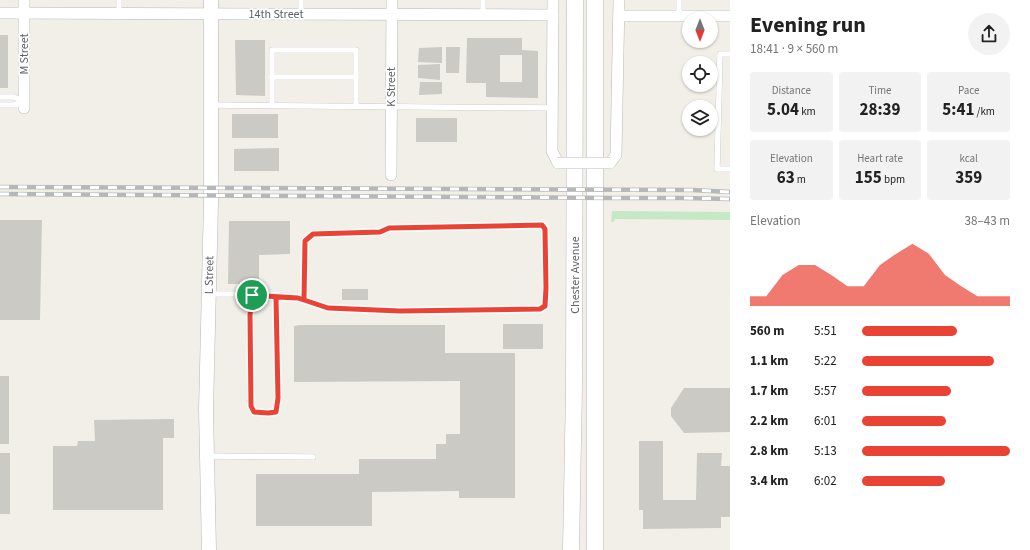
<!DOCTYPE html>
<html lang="en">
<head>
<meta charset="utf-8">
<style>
	:root { --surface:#fff; --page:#f2f2f2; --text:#222; --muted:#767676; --accent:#ea4335 }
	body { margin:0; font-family:"Source Sans 3",sans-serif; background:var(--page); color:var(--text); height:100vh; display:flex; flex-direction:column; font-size:15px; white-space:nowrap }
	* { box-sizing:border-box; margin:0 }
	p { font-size:13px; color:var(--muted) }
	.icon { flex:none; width:22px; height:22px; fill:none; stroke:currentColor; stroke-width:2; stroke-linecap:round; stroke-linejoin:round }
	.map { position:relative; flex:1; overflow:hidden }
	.drawer { display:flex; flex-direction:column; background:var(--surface); width:300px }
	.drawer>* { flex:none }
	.needle { width:26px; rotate:180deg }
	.buttons { position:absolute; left:682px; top:12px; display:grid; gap:8px }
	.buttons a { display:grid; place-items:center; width:36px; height:36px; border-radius:50%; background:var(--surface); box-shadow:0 1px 3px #0004; font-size:20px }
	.pin { position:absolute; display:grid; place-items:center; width:34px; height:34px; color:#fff; margin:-17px; border:2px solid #fff; border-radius:50%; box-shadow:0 1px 4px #0007 }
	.round { display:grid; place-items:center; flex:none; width:42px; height:42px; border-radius:21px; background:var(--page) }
	.summary { display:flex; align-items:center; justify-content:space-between; height:68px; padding:0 20px }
	h1 { font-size:22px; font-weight:700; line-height:30px }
	.metrics { display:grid; grid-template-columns:repeat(3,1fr); gap:6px; height:68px; padding:4px 20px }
	.metrics div { display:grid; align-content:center; border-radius:4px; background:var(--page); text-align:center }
	.metrics b { font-size:17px; font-weight:700 }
	.metrics small { font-size:11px; font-weight:400 }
	.metrics p { font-size:11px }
	.chart { height:112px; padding:8px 20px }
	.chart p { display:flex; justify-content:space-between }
	.chart svg { width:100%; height:72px; margin-top:4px; fill:var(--accent); opacity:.7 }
	ul { padding:0 20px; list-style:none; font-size:13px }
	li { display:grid; grid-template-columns:64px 48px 1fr; align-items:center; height:30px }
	li i { height:10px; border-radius:5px; background:var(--accent) }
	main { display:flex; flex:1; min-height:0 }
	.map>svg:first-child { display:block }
	.green { fill:#c5e8c5 }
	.building { fill:#cccac5 }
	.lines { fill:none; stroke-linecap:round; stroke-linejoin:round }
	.service-casing { stroke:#b5b8bc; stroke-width:6 }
	.minor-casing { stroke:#b5b8bc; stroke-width:12 }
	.tertiary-casing { stroke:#b5b8bc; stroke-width:15 }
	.secondary-casing { stroke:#b6babf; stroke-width:17 }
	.service { stroke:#fff; stroke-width:5.5 }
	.minor { stroke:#fff; stroke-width:11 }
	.tertiary { stroke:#fff; stroke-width:14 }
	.secondary { stroke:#fff; stroke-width:16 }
	.rail-casing { stroke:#b6b7b8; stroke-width:4.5 }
	.rail { stroke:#fff; stroke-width:3; stroke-dasharray:9; stroke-linecap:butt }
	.minor-bridge-casing { stroke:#b5b8bc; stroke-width:12; stroke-linecap:butt }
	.minor-bridge { stroke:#fff; stroke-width:11 }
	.route-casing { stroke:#fff; stroke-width:8 }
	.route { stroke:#ea4335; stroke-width:5 }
	.labels { text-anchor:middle; stroke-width:3.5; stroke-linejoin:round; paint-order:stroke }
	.street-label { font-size:12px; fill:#5f6368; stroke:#fff }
</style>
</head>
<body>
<main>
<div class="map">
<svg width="730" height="550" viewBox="0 0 730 550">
	<rect width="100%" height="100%" fill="#f1efe8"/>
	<path class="green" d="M612,211L730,212V220L615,219L614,222H611Z"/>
	<g class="building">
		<rect x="0" y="35" width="8" height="53"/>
		<path d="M467,38H522V55H500V82H522V50L538,51V98L486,97V83H466Z"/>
		<path d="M235,40H265V96L236,95Z"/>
		<path d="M442,47V63L418,62L419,48Z"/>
		<path d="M446,47H460L459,73H446Z"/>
		<path d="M440,64V80L418,78V65Z"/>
		<path d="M420,82H442V94L419,95Z"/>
		<rect x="232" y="114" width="46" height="24"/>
		<rect x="416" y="118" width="41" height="24"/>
		<path d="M279,148V171H234V149Z"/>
		<path d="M0,220H42L40,320H0Z"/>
		<path d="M229,221H290V254L259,255V284H228Z"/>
		<rect x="342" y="289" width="26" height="11"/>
		<rect x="503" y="324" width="40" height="25"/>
		<path d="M300,325H445V353H515V498H459V491L372,492V526H256V474H359V459H436V444H446V434H460V381L294,382V326Z"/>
		<rect x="0" y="376" width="9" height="68"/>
		<path d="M684,388H730V432L684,433L671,416V408Z"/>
		<path d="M174,419V438H163V510H53V446H77L78,441H95L94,420Z"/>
		<path d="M639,441H663V500H696L697,453H722L721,466H730V517H721V528L643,529V510H639Z"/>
		<rect x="0" y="453" width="10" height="61"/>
	</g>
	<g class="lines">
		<defs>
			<g id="service">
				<path d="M483,0V15"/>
				<path d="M119,13V0"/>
				<path d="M301,14V0"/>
				<path d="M679,16V0"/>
				<path d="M730,54H720L717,169H730"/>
				<path d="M272,77H356"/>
				<path d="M0,97H14L24,102"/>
				<path d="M0,105H14L24,102"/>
				<path d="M211,105L552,108"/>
				<path d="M272,105V50H356V106"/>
				<path d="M209,294H243L298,298L328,308L400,311L540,309L545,306L546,288L545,229L542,225L389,228L380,232L313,233L305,241L304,300"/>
				<path d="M252,295L250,315L251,407L253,412L268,413L276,411L278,398L276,297"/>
				<path d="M207,456L313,457"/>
			</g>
			<g id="minor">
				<path d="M24,0V108"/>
				<path d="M553,0L552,151L558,163"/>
				<path d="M0,13L553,15"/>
				<path d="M619,16H730"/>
				<path d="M610,163L616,155L619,0"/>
				<path d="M391,175L392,0"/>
			</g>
			<path id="tertiary" d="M209,550L206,410L211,203V0"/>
			<g id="secondary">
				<path d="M595,0V550"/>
				<path d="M571,550L574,388L575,0"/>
			</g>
		</defs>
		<use href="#service" class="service-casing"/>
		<use href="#minor" class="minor-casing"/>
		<use href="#tertiary" class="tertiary-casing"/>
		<use href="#secondary" class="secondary-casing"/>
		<use href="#service" class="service"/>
		<use href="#minor" class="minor"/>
		<use href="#tertiary" class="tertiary"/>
		<use href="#secondary" class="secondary"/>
		<defs>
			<g id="rail">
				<path d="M0,187L692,190L730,192"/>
				<path d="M0,194L611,198H683L730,199"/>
			</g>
		</defs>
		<use href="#rail" class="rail-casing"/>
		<use href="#rail" class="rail"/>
		<defs>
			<path id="minor-bridge" d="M558,163H610"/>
		</defs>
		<use href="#minor-bridge" class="minor-bridge-casing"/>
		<use href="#minor-bridge" class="minor-bridge"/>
	</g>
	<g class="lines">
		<defs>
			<path id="route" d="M252,295L250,315L251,406L254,412L268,413L276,412L278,398L276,297L298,298L328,308L400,311L540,309L545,306L546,288L545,229L542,225L389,228L380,232L313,234L305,241L304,300L298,298L252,295"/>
		</defs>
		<use href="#route" class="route-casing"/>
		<use href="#route" class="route"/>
	</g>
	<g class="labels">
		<g class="street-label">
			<text x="276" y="18">14th Street</text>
			<text transform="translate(24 54) rotate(-90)" y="4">M Street</text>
			<text transform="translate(391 87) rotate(-90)" y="4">K Street</text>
			<text transform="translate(209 275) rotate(-89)" y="4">L Street</text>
			<text transform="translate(575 275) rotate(-90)" y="4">Chester Avenue</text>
		</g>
	</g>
</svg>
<div class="buttons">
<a><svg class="needle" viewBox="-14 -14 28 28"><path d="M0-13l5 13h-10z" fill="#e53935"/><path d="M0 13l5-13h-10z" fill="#767676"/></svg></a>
<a><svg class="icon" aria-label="locate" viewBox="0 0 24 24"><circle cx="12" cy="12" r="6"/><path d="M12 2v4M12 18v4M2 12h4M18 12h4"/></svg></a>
<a><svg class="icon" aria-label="layers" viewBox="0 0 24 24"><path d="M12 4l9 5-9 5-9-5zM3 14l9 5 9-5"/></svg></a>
</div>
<div class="pin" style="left:252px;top:295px;background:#1e9e55"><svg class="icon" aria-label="arrive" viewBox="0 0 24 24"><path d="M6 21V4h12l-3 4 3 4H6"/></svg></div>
</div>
<section class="drawer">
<div class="summary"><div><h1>Evening run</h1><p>18:41 · 9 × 560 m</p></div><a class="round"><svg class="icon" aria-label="share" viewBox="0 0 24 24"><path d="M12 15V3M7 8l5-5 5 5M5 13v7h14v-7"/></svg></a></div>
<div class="metrics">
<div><p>Distance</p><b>5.04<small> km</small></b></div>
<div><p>Time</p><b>28:39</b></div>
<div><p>Pace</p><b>5:41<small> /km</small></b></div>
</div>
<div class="metrics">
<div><p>Elevation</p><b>63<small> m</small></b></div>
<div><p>Heart rate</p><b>155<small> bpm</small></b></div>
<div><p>kcal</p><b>359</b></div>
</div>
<div class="chart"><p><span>Elevation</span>38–43 m</p>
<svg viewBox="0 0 160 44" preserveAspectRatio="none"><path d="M0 44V38L10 38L20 25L30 19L40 19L50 25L60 32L70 32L80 19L90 12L100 6L110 12L120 25L130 32L140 38L150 38L160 38V44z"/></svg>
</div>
<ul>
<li><b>560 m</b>5:51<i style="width:64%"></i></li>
<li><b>1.1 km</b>5:22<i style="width:89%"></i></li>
<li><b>1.7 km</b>5:57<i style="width:60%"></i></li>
<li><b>2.2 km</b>6:01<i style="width:57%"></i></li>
<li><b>2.8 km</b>5:13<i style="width:100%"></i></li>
<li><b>3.4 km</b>6:02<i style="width:56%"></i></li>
</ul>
</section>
</main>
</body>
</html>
